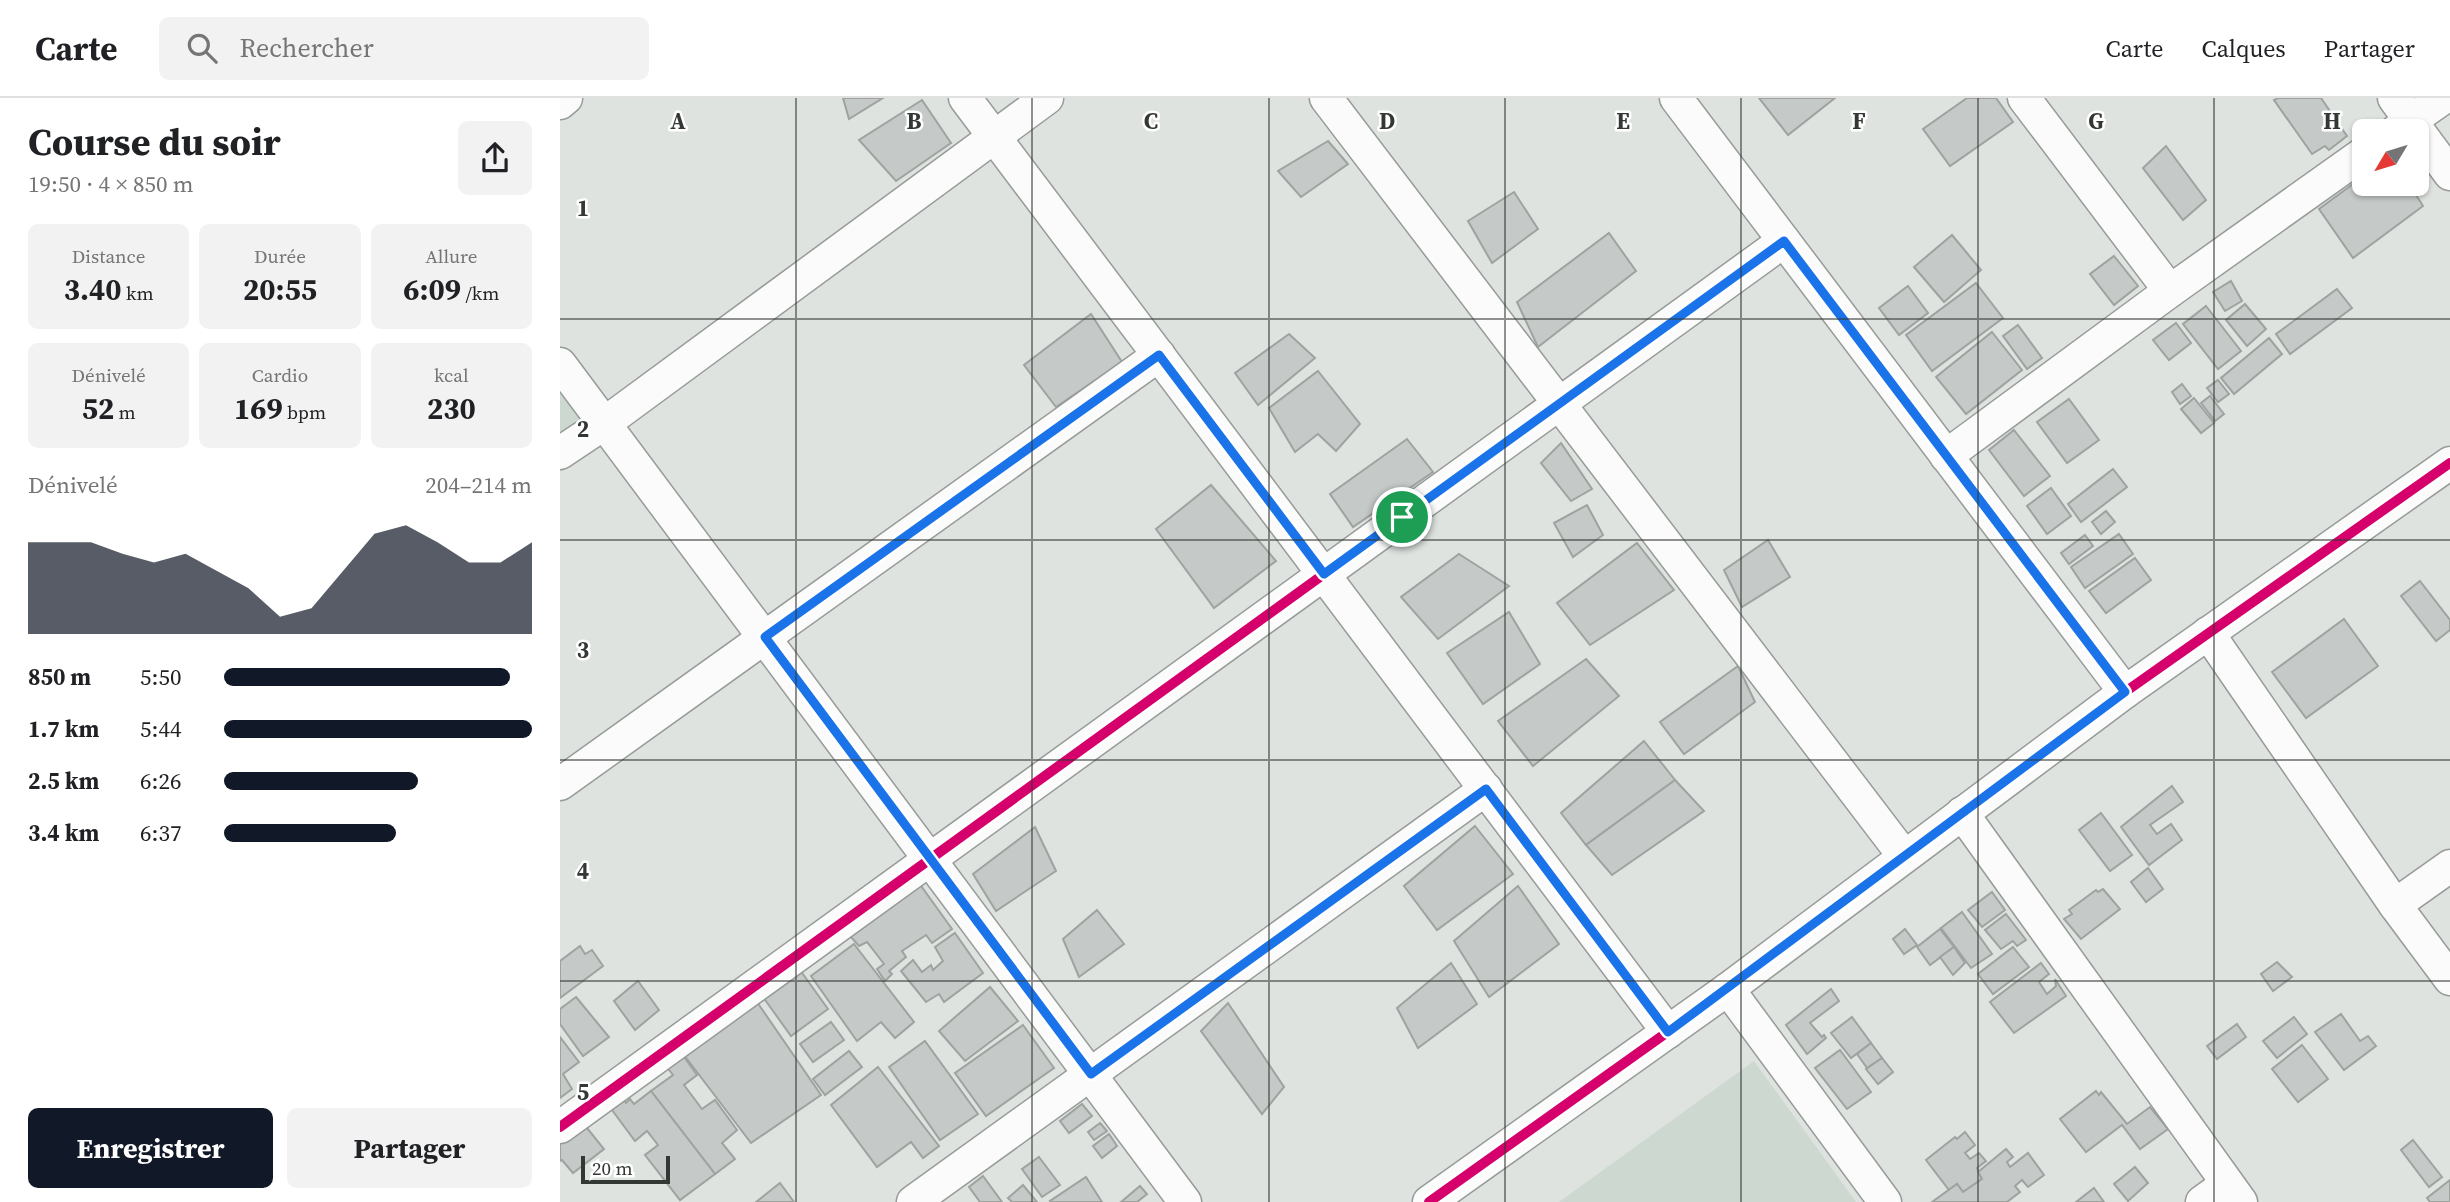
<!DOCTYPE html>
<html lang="fr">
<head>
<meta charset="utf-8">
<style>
	:root { --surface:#fff; --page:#f2f2f2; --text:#202124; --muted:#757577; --line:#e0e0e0; --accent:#111827 }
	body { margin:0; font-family:"Source Serif 4",serif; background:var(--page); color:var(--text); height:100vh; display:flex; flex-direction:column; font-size:26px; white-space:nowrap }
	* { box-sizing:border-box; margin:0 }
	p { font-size:23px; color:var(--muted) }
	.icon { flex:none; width:38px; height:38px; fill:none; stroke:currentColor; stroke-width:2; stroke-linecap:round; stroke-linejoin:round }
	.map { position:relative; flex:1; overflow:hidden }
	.side { display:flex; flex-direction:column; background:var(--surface); width:560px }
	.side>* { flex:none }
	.needle { width:46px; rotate:232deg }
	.tools { position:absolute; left:1792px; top:21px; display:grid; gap:14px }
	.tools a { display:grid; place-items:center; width:77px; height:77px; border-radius:10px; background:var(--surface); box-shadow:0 2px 5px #0004; font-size:35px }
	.scale { position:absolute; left:21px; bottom:18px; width:89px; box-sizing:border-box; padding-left:7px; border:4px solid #343835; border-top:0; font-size:19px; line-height:24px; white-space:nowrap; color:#343835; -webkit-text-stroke:5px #fff; paint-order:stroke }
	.pin { position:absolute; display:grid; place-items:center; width:60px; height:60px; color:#fff; margin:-30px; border:4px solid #fff; border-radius:50%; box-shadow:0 2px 7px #0007 }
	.round { display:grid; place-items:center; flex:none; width:74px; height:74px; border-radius:10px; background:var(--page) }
	.overview { display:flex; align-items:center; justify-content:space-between; height:119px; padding:0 28px }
	h1 { font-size:38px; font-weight:700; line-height:52px }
	.metrics { display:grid; grid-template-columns:repeat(3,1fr); gap:10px; height:119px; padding:7px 28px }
	.metrics div { display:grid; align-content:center; border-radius:10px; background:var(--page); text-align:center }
	.metrics b { font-size:30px; font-weight:700 }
	.metrics small { font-size:19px; font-weight:400 }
	.metrics p { font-size:19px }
	.chart { height:196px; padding:14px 28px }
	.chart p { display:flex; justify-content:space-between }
	.chart svg { width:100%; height:126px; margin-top:7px; fill:var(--accent); opacity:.7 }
	.button { display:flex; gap:14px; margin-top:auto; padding:14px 28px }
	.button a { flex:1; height:80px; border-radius:10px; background:var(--accent); color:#fff; font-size:28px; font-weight:700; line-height:80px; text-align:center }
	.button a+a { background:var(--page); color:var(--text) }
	ul { padding:0 28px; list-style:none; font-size:23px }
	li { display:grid; grid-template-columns:112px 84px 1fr; align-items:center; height:52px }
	li i { height:18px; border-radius:9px; background:var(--accent) }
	header { display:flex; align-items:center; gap:42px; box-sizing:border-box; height:98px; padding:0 35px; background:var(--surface); border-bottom:2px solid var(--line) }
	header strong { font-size:33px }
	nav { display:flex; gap:38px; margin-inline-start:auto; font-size:24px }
	.search { width:490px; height:63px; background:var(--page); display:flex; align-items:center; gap:18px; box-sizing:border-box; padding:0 24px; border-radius:10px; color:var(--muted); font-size:26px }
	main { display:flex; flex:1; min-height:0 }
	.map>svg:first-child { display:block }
	.built { fill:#cdd8d1 }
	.building { fill:#c5c9c7; stroke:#9fa3a0; stroke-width:2 }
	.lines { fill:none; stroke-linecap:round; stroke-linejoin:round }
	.minor-casing { stroke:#979b98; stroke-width:35 }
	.minor { stroke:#fafbfa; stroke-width:32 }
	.cycleway-casing { stroke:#fff; stroke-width:15 }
	.cycleway { stroke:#d6006c; stroke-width:10 }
	.route-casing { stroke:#fff; stroke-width:14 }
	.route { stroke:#1a73e8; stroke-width:9 }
	.grid { fill:none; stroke:#343835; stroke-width:2; stroke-opacity:0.55 }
	.grid-label { font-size:23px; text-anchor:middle; font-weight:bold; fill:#343835; stroke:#fff; stroke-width:5; stroke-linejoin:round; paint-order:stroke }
</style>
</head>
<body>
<header>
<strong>Carte</strong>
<div class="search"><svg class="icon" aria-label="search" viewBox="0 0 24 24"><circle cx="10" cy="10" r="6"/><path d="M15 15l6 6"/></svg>Rechercher</div>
<nav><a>Carte</a><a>Calques</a><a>Partager</a></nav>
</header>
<main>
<section class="side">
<div class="overview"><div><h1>Course du soir</h1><p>19:50 · 4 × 850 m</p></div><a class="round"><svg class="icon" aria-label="share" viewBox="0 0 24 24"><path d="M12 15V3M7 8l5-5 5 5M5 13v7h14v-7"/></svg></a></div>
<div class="metrics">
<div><p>Distance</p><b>3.40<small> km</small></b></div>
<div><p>Durée</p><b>20:55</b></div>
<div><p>Allure</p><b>6:09<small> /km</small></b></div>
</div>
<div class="metrics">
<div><p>Dénivelé</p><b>52<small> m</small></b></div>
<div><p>Cardio</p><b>169<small> bpm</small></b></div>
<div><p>kcal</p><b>230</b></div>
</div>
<div class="chart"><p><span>Dénivelé</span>204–214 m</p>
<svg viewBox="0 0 160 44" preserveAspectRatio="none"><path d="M0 44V12L10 12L20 12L30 16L40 19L50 16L60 22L70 28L80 38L90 35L100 22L110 9L120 6L130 12L140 19L150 19L160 12V44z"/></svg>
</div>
<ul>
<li><b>850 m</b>5:50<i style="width:93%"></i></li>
<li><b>1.7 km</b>5:44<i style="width:100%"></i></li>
<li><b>2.5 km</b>6:26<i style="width:63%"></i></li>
<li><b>3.4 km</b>6:37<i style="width:56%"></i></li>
</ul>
<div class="button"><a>Enregistrer</a><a>Partager</a></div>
</section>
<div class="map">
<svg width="1890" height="1104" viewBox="0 0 1890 1104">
	<rect width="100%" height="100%" fill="#dee3e0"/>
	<g class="built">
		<path d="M0,286L28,325L0,345Z"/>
		<path d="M1194,963L1296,1104H999Z"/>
	</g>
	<g class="building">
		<path d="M283,0H323L289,21Z"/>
		<path d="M1199,0H1275L1228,37Z"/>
		<path d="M1407,0H1436L1453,24L1390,68L1363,31Z"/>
		<path d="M1718,0H1761L1787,38L1769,52L1765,48L1752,56L1714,2Z"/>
		<path d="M362,2L391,45L336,83L299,42Z"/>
		<path d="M768,43L788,66L741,99L718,73Z"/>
		<path d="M1606,48L1646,102L1623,122L1583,70Z"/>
		<path d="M1804,78V86H1849L1863,108L1793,160L1759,111Z"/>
		<path d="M954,94L978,131L932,165L908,123Z"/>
		<path d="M1049,135L1076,173L978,249L957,204Z"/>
		<path d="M1392,137L1421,172L1384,204L1354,169Z"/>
		<path d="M1554,158L1578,188L1554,207L1530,176Z"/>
		<path d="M1671,183L1682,203L1665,213L1653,194Z"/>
		<path d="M1416,185L1443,220L1372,273L1346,237Z"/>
		<path d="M1348,188L1368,215L1339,237L1319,210Z"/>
		<path d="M1777,191L1792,210L1730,256L1716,236Z"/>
		<path d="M1685,206L1706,231L1687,248L1666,222Z"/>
		<path d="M1646,208L1681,253L1658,271L1623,226Z"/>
		<path d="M531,216L562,264L496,309L464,267Z"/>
		<path d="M1616,225L1631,245L1609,262L1593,242Z"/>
		<path d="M1458,227L1482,260L1467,271L1443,238Z"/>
		<path d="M1432,234L1462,272L1406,316L1376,279Z"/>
		<path d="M729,236L755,260L698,307L675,275Z"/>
		<path d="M1709,240L1722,256L1674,296L1661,280Z"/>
		<path d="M758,273L800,326L776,353L758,336L735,354L709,310Z"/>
		<path d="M1658,282L1669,296L1658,304L1647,290Z"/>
		<path d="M1622,286L1631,298L1620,306L1612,294Z"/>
		<path d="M1650,298L1664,316L1655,323L1641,305Z"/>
		<path d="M1634,300L1654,325L1641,335L1621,311Z"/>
		<path d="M1509,301L1539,342L1507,365L1477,324Z"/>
		<path d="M1454,332L1490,378L1464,398L1429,352Z"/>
		<path d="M847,341L873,374L793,429L770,396Z"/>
		<path d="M1001,345L1032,391L1011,403L981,365Z"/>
		<path d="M1553,371L1567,389L1521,424L1508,406Z"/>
		<path d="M651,387L716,463L654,510L596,431Z"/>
		<path d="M1491,390L1511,418L1487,436L1467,408Z"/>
		<path d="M1027,407L1043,437L1013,459L994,425Z"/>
		<path d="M1546,413L1555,424L1541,436L1532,424Z"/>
		<path d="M1559,436L1573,456L1525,490L1511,469Z"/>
		<path d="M1525,437L1533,448L1509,466L1501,455Z"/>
		<path d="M1208,442L1230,479L1182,509L1164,472Z"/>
		<path d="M1077,445L1114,492L1030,547L997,505Z"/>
		<path d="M899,456L949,488L878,541L841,499Z"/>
		<path d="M1575,460L1591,482L1546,515L1529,493Z"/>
		<path d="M1860,483L1890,522V532L1876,543L1841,498Z"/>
		<path d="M949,514L980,566L923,606L887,555Z"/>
		<path d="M1784,521L1818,568L1746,620L1712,574Z"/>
		<path d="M1026,561L1059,598L973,668L938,623Z"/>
		<path d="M1178,568L1195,604L1124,656L1100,624Z"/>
		<path d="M1084,643L1115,682L1026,747L1001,715Z"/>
		<path d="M1115,682L1144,713L1052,777L1026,747Z"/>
		<path d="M1612,688L1623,704L1590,727L1597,736L1611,726L1622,742L1589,767L1561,729Z"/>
		<path d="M1541,715L1572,757L1550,773L1519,732Z"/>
		<path d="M915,728L953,776L877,832L844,788Z"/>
		<path d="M475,729L496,773L436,813L413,776Z"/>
		<path d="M1588,770L1603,791L1586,804L1571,784Z"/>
		<path d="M359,785L392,831L372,845L366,837L342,853L346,859L329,873L332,876L325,883L317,871L324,866L307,844L299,848L290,838Z"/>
		<path d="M958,788L999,846L929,899L894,843Z"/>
		<path d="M1543,791L1560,811L1521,841L1504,821L1512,816L1509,812L1536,792L1538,794Z"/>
		<path d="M1432,794L1445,812L1422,829L1408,812Z"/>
		<path d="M537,812L564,846L519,879L503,841Z"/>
		<path d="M1402,814L1432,856L1411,870L1381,830Z"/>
		<path d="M1446,816L1466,842L1457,848L1453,843L1441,851L1425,832Z"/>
		<path d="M1345,831L1357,847L1344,856L1333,841Z"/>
		<path d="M1380,831L1394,849L1370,867L1357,849Z"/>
		<path d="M395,835L423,875L384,904L379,896L366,904L341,873L353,862L362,874L371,867L373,872L383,863L375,849Z"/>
		<path d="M294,846L354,924L335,940L321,924L297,943L251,878Z"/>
		<path d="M20,848L25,856L32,852L43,868L0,900V863Z"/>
		<path d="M1394,849L1405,865L1393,877L1380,859Z"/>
		<path d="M1453,849L1469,869L1433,896L1418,876Z"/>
		<path d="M1717,864L1732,879L1713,893L1701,876Z"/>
		<path d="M891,865L917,906L858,950L837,910Z"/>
		<path d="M1481,865L1489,876L1479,884L1487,896L1496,888L1495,881L1506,898L1454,935L1430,904Z"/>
		<path d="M240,872L268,911L231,938L203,899Z"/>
		<path d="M78,883L99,912L75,932L54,903Z"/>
		<path d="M430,889L458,923L405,963L379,933Z"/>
		<path d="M1271,891L1279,903L1250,925L1262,939L1264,937L1266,940L1247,956L1226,927Z"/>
		<path d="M16,899L49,939L23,958L0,926V911Z"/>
		<path d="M197,904L261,997L191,1045L124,957Z"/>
		<path d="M668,905L724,989L702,1016L641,933Z"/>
		<path d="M1781,916L1800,943L1808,938L1816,948L1784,972L1755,934Z"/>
		<path d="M1292,919L1311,945L1291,960L1271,935Z"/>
		<path d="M1734,919L1747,936L1717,960L1703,943Z"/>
		<path d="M271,924L284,942L253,964L240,946Z"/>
		<path d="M1677,926L1686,939L1657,961L1647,948Z"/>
		<path d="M463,927L494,970L426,1018L395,975Z"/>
		<path d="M0,939L19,964L3,976L12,991L0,1000Z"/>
		<path d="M365,943L418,1016L380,1042L329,969Z"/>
		<path d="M1311,945L1322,960L1307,970L1297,956Z"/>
		<path d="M1742,947L1768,981L1738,1004L1712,971Z"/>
		<path d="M1280,952L1311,994L1287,1011L1255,970Z"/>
		<path d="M289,953L302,969L265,997L253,981Z"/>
		<path d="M122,956L137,977L124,987L142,1011L155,1002L177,1032L162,1045L175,1061L155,1076L91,993L113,977L106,968Z"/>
		<path d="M1322,960L1333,974L1318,986L1306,971Z"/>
		<path d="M318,969L379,1048L363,1060L351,1044L317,1069L271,1007Z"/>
		<path d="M91,993L155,1076L120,1102L85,1057L98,1047L87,1033L75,1043L49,1008L61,998L66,1005L70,1001L74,1006Z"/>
		<path d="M1536,993L1539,997L1541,994L1567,1026L1590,1009L1608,1031L1580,1051L1562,1027L1526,1054L1500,1021Z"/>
		<path d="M522,1006L532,1018L509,1035L500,1023Z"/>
		<path d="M23,1025L44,1051L13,1075L2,1062L0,1063V1041Z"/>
		<path d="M540,1025L547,1033L534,1042L528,1034Z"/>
		<path d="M1405,1034L1415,1047L1405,1055L1410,1061L1419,1055L1426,1063L1417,1070L1422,1081L1403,1094L1397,1086L1389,1092L1366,1062L1395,1039L1397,1041Z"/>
		<path d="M549,1036L557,1048L542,1060L533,1048Z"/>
		<path d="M1853,1042L1882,1079L1869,1089L1841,1052Z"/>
		<path d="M1446,1051L1453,1059L1447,1064L1450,1069L1468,1055L1484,1077L1468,1089L1462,1082L1455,1088L1460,1094L1447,1104H1372L1397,1086L1403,1094L1422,1081L1418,1074Z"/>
		<path d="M479,1059L500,1087L482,1099L462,1071Z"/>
		<path d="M1575,1069L1588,1085L1568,1103L1554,1086Z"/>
		<path d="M423,1078L442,1104H420L409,1089Z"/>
		<path d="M526,1079L542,1104H491L490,1103Z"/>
		<path d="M1890,1082V1104H1870L1867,1100Z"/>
		<path d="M220,1085L234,1104H196Z"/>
		<path d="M463,1087L477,1104H452L448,1100Z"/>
		<path d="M580,1088L587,1096L577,1104H561Z"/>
		<path d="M1534,1090L1544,1104H1516Z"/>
	</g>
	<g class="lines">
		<defs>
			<g id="minor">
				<path d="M405,0L1108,934"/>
				<path d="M766,0L1344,758"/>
				<path d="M1116,0L1565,594"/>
				<path d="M1464,0L1610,193"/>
				<path d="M1834,0L1890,76"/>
				<path d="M0,5L6,0"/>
				<path d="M1836,33L1883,0"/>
				<path d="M0,266L625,1104"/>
				<path d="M0,355L45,325L487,0"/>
				<path d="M1386,358L1610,193L1804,55"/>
				<path d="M1648,535L1835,807L1890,881"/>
				<path d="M0,686L599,257"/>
				<path d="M1402,715L1681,1104"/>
				<path d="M1835,807L1890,768"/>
				<path d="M1168,891L1325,1104"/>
				<path d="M0,1029L1224,143"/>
				<path d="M353,1104L926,691"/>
				<path d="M869,1104L1168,891L1565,594L1890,365"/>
				<path d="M1642,1104L1667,1086"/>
			</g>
		</defs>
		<use href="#minor" class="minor-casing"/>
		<use href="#minor" class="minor"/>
		<defs>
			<g id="cycleway">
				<path d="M0,1029L1224,143"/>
				<path d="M869,1104L1168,891L1565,594L1890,365"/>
			</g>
		</defs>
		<use href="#cycleway" class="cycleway-casing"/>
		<use href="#cycleway" class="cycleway"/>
	</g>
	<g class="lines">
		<defs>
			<path id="route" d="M1224,143L1565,594L1108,934L926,691L531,976L205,539L599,257L764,476Z"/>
		</defs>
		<use href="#route" class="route-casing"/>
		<use href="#route" class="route"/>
	</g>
	<path class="grid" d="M236,0V1104M472,0V1104M709,0V1104M945,0V1104M1181,0V1104M1418,0V1104M1654,0V1104M0,221H1890M0,442H1890M0,662H1890M0,883H1890"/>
	<g class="grid-label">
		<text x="118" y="31">A</text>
		<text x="354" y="31">B</text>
		<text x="591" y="31">C</text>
		<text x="827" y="31">D</text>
		<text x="1063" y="31">E</text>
		<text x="1299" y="31">F</text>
		<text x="1536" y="31">G</text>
		<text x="1772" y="31">H</text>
		<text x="23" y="118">1</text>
		<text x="23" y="339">2</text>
		<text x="23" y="560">3</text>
		<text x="23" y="781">4</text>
		<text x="23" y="1002">5</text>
	</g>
</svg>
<div class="tools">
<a><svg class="needle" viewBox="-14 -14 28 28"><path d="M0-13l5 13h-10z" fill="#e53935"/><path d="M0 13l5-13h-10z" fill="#757577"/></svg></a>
</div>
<div class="scale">20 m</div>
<div class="pin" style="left:842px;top:419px;background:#1e9e55"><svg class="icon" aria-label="arrive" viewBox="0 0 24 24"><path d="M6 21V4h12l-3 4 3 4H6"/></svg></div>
</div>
</main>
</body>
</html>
